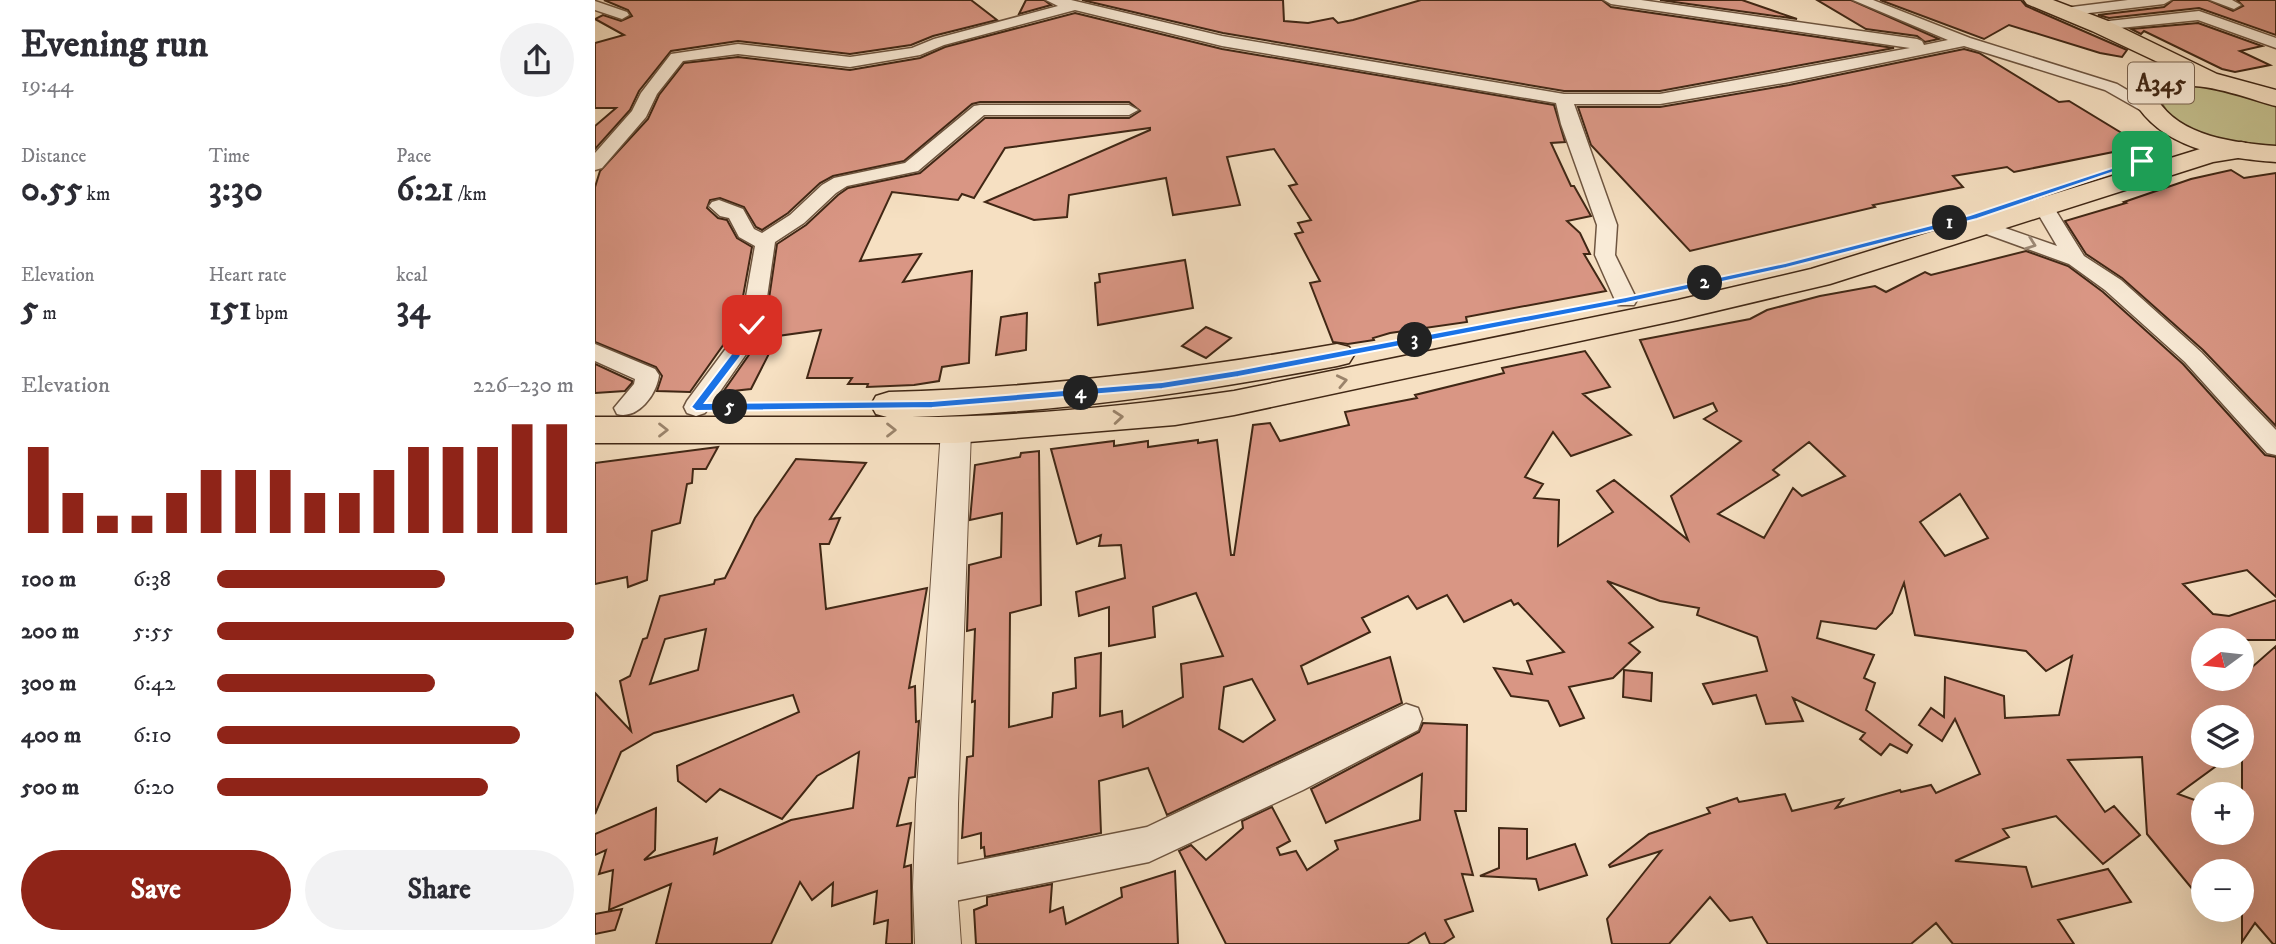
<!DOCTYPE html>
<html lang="en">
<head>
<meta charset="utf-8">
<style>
	:root { --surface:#fff; --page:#f2f2f3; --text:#2b2b33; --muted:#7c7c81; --accent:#8f2418 }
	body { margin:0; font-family:"IM FELL DW Pica",serif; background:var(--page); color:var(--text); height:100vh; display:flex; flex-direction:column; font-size:26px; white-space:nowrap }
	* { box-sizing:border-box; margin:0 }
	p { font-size:23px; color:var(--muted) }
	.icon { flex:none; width:38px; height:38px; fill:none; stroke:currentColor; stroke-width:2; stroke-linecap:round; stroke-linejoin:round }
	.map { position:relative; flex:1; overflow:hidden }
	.side { display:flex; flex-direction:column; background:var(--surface); width:595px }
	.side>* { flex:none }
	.needle { width:46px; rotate:255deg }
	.tools { position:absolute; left:1596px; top:628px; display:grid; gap:14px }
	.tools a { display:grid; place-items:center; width:63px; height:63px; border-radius:50%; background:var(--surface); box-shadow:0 7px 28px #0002; font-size:35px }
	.pin { position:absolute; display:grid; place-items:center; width:60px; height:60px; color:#fff; margin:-30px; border-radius:14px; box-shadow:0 4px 10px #0006 }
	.km { position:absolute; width:35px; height:35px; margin:-18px; border-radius:50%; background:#222; color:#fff; font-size:19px; line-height:35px; text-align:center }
	.round { display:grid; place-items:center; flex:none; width:74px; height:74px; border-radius:37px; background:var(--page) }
	.headline { display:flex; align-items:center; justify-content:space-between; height:119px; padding:0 21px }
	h1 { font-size:38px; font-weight:800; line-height:52px }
	.stats { display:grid; grid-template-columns:repeat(3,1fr); gap:10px; height:119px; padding:7px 21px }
	.stats div { display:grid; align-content:center }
	.stats b { font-size:35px; font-weight:800 }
	.stats small { font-size:19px; font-weight:400 }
	.stats p { font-size:19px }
	.chart { height:196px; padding:14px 21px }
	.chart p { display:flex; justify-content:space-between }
	.chart svg { width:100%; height:126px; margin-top:7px; stroke:var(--accent); stroke-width:6 }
	.action { display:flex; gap:14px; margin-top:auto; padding:14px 21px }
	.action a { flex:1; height:80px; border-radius:42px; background:var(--accent); color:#fff; font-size:28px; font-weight:800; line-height:80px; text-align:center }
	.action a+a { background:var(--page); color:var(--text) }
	ul { padding:0 21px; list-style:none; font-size:23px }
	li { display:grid; grid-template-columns:112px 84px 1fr; align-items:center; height:52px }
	li i { height:18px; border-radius:9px; background:var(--accent) }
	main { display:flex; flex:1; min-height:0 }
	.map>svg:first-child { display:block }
	.green { fill:#c4c08e; stroke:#827452; stroke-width:2 }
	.building { fill:#d99684; stroke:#402715; stroke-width:2; fill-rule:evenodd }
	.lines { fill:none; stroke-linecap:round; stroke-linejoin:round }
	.minor-casing { stroke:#6e5540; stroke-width:3 }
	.tertiary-casing { stroke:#6e5540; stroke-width:2 }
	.primary-casing { stroke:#402715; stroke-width:3 }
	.trunk-casing { stroke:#402715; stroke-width:3 }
	.minor { fill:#f9ebd7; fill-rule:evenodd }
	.tertiary { fill:#f9ebd7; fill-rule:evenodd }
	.primary { fill:#f6e0c2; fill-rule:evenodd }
	.trunk { fill:#f6e0c2; fill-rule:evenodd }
	.oneway { stroke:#9c8976 }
	.oneway2 { stroke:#9b846c }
	.route { fill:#1a73e8; stroke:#fff; stroke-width:2 }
	.labels { text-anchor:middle; stroke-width:5; stroke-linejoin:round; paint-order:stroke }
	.shield { fill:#f9ebd7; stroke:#78624f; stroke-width:2 }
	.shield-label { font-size:24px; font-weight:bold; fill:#402715 }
</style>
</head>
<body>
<main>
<section class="side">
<div class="headline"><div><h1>Evening run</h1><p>19:44</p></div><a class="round"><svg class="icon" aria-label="share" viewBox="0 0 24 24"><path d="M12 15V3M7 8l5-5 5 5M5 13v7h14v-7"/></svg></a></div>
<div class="stats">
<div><p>Distance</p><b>0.55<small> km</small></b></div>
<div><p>Time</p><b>3:30</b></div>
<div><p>Pace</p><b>6:21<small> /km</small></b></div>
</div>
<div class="stats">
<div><p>Elevation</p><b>5<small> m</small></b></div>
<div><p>Heart rate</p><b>151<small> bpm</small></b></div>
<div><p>kcal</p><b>34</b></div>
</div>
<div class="chart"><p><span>Elevation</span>226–230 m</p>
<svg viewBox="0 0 160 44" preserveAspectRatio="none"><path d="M5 44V14M15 44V30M25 44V38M35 44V38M45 44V30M55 44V22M65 44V22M75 44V22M85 44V30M95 44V30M105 44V22M115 44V14M125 44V14M135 44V14M145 44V6M155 44V6"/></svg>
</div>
<ul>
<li><b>100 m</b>6:38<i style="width:64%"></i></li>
<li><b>200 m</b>5:55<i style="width:100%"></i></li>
<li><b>300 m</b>6:42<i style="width:61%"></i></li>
<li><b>400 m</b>6:10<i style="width:85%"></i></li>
<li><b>500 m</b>6:20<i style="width:76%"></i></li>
</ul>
<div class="action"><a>Save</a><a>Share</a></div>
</section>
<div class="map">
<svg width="1681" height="944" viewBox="0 0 1681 944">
	<rect width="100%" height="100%" fill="#f6e0c2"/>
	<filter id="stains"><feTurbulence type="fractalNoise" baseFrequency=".00286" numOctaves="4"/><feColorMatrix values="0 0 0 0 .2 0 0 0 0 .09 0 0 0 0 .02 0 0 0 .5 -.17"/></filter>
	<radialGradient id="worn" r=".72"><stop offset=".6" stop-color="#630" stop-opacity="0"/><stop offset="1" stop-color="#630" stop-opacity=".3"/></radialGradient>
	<path class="green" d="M1602,86L1625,88L1681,105V147C1648,147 1577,136 1566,100C1575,87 1588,87 1602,86Z"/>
	<g class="building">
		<path d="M9,0H376L402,20L338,36L316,45L255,54L143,41L76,51L44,91L35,110L0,149V126L21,108H0V43L29,35L0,19L8,15L26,21L37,16L33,10Z"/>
		<path d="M431,0H449L456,5L424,14Z"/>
		<path d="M487,0H688L689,21L713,23L738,18L743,23L758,20L826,0H1007L1016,7L1299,48L1065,91H969L628,33Z"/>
		<path d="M1065,0H1147L1202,19Z"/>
		<path d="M1222,0H1256L1344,39L1330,42L1322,36L1271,29Z"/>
		<path d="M1285,0H1426L1431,6L1532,50L1527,57L1505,53L1414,25L1389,39Z"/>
		<path d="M1578,0H1613L1638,11L1648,6L1642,0H1681V35L1604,8L1514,18L1503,15L1569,7Z"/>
		<path d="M480,13L627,49L959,105L970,142L956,143L976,186H979L996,216L972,221L985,233L995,254H989L1011,291L871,317L872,322L795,333L778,338L779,340L753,344L738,342L715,283L725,281L700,234L708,232L703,223L716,220L694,186L702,184L679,149L632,157L645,205L578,215L571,178L474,195L472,217L439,220L390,202L555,130V128L410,148L379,198L367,194L363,200L297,192L265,261L326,254L308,282L377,271L374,363L347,367L344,381L319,385L272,387L273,384H253L257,378H212L226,330L183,336L156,389L128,392L165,339L170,326L182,244L211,225L243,195L253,188L325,173L390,118H534L545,111L534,102H385L377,104L309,161L238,176L225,183L193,213L167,230L161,227L149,207L125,198L115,200L112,208L123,218L132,220L142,238L157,247L143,324L95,392L62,391L67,376L61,367L0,342V187L5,171L53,119L64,95L89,63L143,57L255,70L325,58L350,47Z"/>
		<path d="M1603,23L1667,46L1645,51L1675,65L1640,72L1627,69L1549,31L1546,34L1536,29Z"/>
		<path d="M1369,49L1384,53L1464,102L1474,101L1548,146L1419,172L1412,167L1358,176L1368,187L1278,205L1280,207L1095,251L996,145L983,107H1065L1194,85Z"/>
		<path d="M1636,170L1649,178L1681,173V426L1608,350L1527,278L1491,254L1470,221L1531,203L1529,202L1596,179Z"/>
		<path d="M1431,251L1473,266L1508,292L1588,364L1670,455L1681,457V597L1652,570L1588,584L1618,614L1634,616L1681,600V640H1608V679H1647V676L1681,646V944H1678L1660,923L1647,942V872H1608V902L1552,834L1547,757L1473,760L1510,812L1519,806L1545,835L1508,864L1461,816L1408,829L1414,837L1360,861L1431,867L1437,887L1513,869L1536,902L1463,920L1479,944H1358L1341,923L1316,944H1173L1157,917L1135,921L1115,897L1074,944H1017L1012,919L1066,851L1015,867L1014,865L1054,834L1115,813L1112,808L1142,798L1144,802L1190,794L1197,811L1248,799L1241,808L1305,790L1306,792L1336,785L1341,793L1385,774L1360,719L1347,741L1324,725L1336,708L1349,717L1350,677L1409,696L1410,718L1464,715L1477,656L1451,671L1431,651L1320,635L1309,583L1297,613L1281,629L1226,621L1222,638L1279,655L1269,678L1280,683L1271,710L1317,745L1312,753L1295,744L1286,755L1265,739L1270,733L1198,698L1208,721L1171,724L1161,695L1118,704L1108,684L1172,671L1162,637L1102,615L1104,608L1065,601L1012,581L1058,627L1034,643L1045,652L1018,678L974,687L989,718L965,726L953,701L916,696L899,668L937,674L932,661L969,652L923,603L919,605L916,600L869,622L852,595L822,609L813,596L767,618L775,632L706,666L713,684L795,657L807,703L572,815L553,768L504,781L506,833L390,857L389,847L386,848V833L367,838L372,757L378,756L380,701L377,702L380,629L372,631L374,565L406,557L407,513L375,520L380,465L425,457L426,453L444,451L446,605L415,613L414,727L457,717L458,693L481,688L480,658L506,653L505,716L527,711L528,727L588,697L586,664L628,656L601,593L558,607L560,637L514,646V607L484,616L481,592L530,578L526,545L504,546L506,535L482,544L456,449L519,441V446L553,441V447L603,440V443L622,440L636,555H639L658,425L675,423L685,441L754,425L750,412L822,398L820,395L909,373L907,368L990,351L1015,387L988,394L1036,435L976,456L958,432L930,477L948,484L939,498L964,500L963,546L1018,512L1002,491L1019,480L1093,540L1076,496L1146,441L1109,419L1122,411L1118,403L1079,418L1045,340L1155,319L1172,310L1225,296L1280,286L1291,292L1330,272L1336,275ZM1214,442L1250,476L1207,496L1198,488L1169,538L1123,514L1184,475L1178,470ZM1365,494L1393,538L1350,556L1325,522ZM657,679L680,720L648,742L624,729L629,687ZM1608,718H1647V833H1608V803L1583,794L1635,756H1608Z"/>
		<path d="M590,260L598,308L503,325L500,283L505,282L504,274Z"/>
		<path d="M432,313L431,350L401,355L406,317Z"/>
		<path d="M611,327L636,338L611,358L587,346Z"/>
		<path d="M0,364L37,381V383L30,391L0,393Z"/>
		<path d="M123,447L111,469H98L97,483L92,484L85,523L57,531L52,580L33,587L32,577L0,584V463Z"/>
		<path d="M201,459L271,463L235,519L245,518L234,544H225L231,609L332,588L314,688L320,686L321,722L324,721L320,777L314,778L302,826L316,823L309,867L316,865L317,944H291L293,920L279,924L282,891L237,906L238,883L217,900L205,882L176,944H61L76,884L14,910L18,870L4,874L11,850L0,855V834L61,808L60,850L49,860L122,838L119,854L196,820L258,808L264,752L222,776L187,819L125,789L111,802L83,781L82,766L204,712L198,695L59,733L26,752L0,814V693L36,731L25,681L35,676L48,639L52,638L65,596L119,584L120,580L130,578L160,518ZM111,629L103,670L55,684L70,639Z"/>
		<path d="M1029,670L1057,673L1056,701L1028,697Z"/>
		<path d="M828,723L872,725L871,811H860L878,875L867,874L878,911L850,920L859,937L848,944H835L830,933L812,944H631L584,851L596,845L611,860L648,828L647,821L677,807L695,841L682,848L685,855L701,851L712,870L743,849L740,841L825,820L827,774L731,823L716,789L824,732Z"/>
		<path d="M904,828L932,829V859L980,844L992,875L944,890L941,879L885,876L904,868Z"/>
		<path d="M580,871L583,944H381L379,910L392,905V897L457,884L455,912L468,907L471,924L527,897L526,888Z"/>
		<path d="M27,909L20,930L0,934V914Z"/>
	</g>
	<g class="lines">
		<defs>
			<g id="minor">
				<path d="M451,0H476L627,36L969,94H1065L1315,48L1016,4L1009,0H1046L1322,39L1327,41L1329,45L1353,40L1258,0H1278L1375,38L1522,84L1561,107L1553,112L1547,111L1510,90L1369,46L1194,82L1065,104H979L1022,225L1020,255L1042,300L1039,305H1023L1020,300L1000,255L1002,225L966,124L961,103L627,46L480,10L349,45L325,55L255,67L143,54L88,61L62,94L51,117L7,168L0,170V153L37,111L46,93L76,54L143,44L255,57L317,48L339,39L463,6Z"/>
				<path d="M1533,0H1576L1569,4L1469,16L1462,12L1469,8Z"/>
				<path d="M1615,0H1637L1646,5L1639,9Z"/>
				<path d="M0,1L32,12L34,15L27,19L0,10Z"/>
				<path d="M1604,11L1681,38V48L1603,20L1505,30L1498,26L1505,22Z"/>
				<path d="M385,105H534L543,110L534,115H389L323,171L252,186L241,193L209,223L180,242L168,325L163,337L110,413L101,416L92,413L89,407L92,401L141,335L146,325L160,246L144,237L134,218L125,216L114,206L117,202L124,200L148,209L159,229L167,233L195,215L227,185L239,178L310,163L379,106Z"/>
				<path d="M1449,201L1456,203L1489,256L1526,280L1606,352L1681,430V455L1672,453L1590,362L1510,290L1474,264L1383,231L1380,227L1383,223L1390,221L1462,246L1439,207Z"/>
				<path d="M0,344L60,369L64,375C62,394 43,420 22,414L19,408L39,384L40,379L0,361Z"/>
				<path d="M811,704L823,708L827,719L823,730L708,790L554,862L340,905L327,900L322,887L327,874L340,869L552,827Z"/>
			</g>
			<path id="tertiary" d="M361,419L372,422L376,430L363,804L362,887L366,944H320L318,887L321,804L346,430L350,422Z"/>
			<path id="primary" d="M1646,142L1655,144L1659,150L1655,156L1618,162L1235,284L1083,320L639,415L580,425L361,443H0V417H292L281,414L276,405L281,396L294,392C445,388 593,370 742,344L754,347L759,355L754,363L742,366C602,392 460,413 317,417C422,417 535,406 639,391L1083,300L1216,269L1605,149Z"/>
			<path id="trunk" d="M1429,0H1458L1513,21L1622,74L1681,90V106C1655,100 1581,68 1562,99C1585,137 1641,143 1681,146V162C1628,158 1566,149 1538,99L1548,83L1586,73L1497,31L1432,4Z"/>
		</defs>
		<use href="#minor" class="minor-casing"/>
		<use href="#tertiary" class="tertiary-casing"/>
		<use href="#primary" class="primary-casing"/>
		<use href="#trunk" class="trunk-casing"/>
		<use href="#minor" class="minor"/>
		<use href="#tertiary" class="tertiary"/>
		<use href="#primary" class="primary"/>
		<use href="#trunk" class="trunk"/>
	</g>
	<defs><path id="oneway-chevron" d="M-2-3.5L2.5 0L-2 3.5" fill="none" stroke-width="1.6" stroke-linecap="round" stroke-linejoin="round" transform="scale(1.75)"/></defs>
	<use class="oneway" href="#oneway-chevron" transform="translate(1436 244) rotate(20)"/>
	<g class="oneway2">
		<use href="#oneway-chevron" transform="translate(747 381) rotate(-12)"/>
		<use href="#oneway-chevron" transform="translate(523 417) rotate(-5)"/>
		<use href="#oneway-chevron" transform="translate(68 430)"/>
		<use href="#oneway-chevron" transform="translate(296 430)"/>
	</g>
	<path class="route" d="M1544,159L1551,161L1382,219L1191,268L1031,303L643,377L567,389L337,408L101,411L96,407L137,353L153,323L157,322L162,325L145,357L110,403L337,401L567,382L643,370L1031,297L1190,263L1375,215Z"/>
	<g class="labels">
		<rect class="shield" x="1533" y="62.5" width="66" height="41" rx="5"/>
		<g class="shield-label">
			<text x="1566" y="91">A345</text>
		</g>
	</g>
	<rect width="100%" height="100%" filter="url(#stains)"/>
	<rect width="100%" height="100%" fill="url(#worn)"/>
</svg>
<div class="tools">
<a><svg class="needle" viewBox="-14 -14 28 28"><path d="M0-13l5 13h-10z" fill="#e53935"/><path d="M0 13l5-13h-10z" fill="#7c7c81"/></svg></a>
<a><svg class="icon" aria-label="layers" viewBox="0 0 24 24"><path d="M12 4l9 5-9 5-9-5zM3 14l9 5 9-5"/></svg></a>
<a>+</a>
<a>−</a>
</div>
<div class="pin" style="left:1547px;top:161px;background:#1e9e55"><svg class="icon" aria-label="arrive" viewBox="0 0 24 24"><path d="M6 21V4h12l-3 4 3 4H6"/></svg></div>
<div class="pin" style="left:157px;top:325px;background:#d93025"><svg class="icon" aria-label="check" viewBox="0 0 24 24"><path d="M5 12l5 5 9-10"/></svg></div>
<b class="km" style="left:1355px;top:223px">1</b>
<b class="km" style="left:1110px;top:283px">2</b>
<b class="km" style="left:820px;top:340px">3</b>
<b class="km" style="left:486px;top:393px">4</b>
<b class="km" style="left:135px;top:407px">5</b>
</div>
</main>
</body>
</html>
